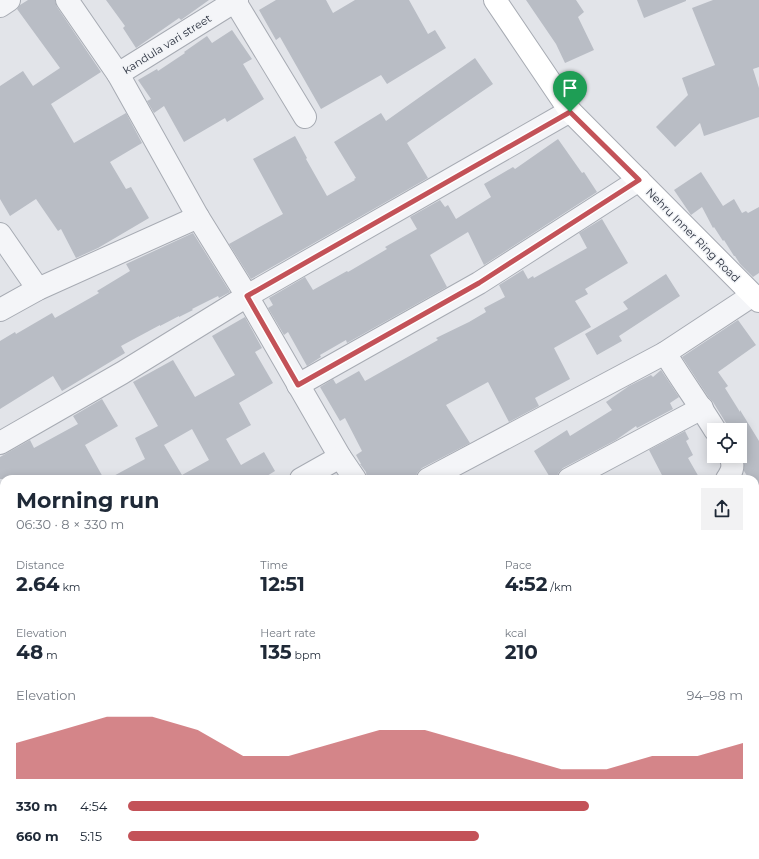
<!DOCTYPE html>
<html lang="en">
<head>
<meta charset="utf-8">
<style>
	:root { --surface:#fff; --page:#f2f2f3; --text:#1f2937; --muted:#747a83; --accent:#c35258 }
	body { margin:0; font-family:Montserrat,sans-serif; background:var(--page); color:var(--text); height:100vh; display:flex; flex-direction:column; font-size:15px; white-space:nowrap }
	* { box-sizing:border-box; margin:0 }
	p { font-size:13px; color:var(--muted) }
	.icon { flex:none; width:22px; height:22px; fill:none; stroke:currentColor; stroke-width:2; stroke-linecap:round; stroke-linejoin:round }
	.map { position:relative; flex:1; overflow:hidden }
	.side { position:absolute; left:0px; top:475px; width:759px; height:384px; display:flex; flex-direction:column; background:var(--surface); border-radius:12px 12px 0 0; box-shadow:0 2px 10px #0003 }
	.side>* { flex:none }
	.tools { position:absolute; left:707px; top:423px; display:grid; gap:8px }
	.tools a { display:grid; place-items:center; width:40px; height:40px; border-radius:0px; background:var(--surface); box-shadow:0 2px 10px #0003; font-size:20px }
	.pin { position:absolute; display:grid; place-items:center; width:34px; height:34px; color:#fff; margin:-41px -17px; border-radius:50% 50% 50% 0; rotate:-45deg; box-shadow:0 0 4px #0007 }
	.pin .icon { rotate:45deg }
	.round { display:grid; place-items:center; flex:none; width:42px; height:42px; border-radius:0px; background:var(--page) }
	.head { display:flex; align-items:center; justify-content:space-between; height:68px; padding:0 16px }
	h1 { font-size:22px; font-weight:700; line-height:30px }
	.figures { display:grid; grid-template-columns:repeat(3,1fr); gap:6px; height:68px; padding:4px 16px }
	.figures div { display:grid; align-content:center }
	.figures b { font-size:20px; font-weight:700 }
	.figures small { font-size:11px; font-weight:400 }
	.figures p { font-size:11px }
	.chart { height:112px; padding:8px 16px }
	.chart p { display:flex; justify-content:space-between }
	.chart svg { width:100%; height:72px; margin-top:4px; fill:var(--accent); opacity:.7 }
	ul { padding:0 16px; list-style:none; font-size:13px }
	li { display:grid; grid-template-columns:64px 48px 1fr; align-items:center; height:30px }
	li i { height:10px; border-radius:5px; background:var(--accent) }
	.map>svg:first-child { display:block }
	.building { fill:#b9bdc5; fill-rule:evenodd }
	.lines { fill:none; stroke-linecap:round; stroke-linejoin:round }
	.street-casing { stroke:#a7abb3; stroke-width:24 }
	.secondary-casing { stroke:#a7abb3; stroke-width:24 }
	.street { stroke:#f4f5f8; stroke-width:22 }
	.secondary { stroke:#fff; stroke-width:22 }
	.route-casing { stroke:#fff; stroke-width:8 }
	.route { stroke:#c35258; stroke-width:5 }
	.labels { text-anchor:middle; stroke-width:3; stroke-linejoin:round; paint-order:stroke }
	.street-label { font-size:11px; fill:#2b313f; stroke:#f1f3f6 }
</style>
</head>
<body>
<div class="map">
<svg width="759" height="859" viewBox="0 0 759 859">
	<rect width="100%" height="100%" fill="#e2e4e9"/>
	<g class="building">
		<path d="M28,0H55L57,7L101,72L51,104L74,143L126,113L142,143L110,162L126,189L131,187L149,218L98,248L76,258L61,229L58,231L36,199L10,216L0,199V86L23,71L33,86L60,68L17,9L20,5Z"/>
		<path d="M106,0H209L181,20L179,18L136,48L123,28L125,26Z"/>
		<path d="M276,0H326L333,13L355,0H409L428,34L435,30L446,48L387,84L381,75L321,109L280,37L276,40L259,10Z"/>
		<path d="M526,0H576L584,12L578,17L594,50L565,63L556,44Z"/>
		<path d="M637,0H686V1L644,18Z"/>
		<path d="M713,0H759V67L753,69L759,88V117L704,136L700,123L675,147L656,127L688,95L682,78L715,65L692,8Z"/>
		<path d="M232,30L252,59L243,64L264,99L227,122L225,118L184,142L164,106L154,113L147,101L151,99L138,80L157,69L158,71L185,53L184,52L207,36L212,43Z"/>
		<path d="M475,58L493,84L407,143L428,178L251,279L229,244L283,214L253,159L295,136L307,158L306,159L327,196L355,180L354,179L356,178L334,142L381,113L386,121Z"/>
		<path d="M558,139L582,173L584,172L597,192L484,265L468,232L430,255L447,287L347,343L346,340L320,355L321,357L307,366L288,332L284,335L268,308L273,305L269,298L305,277L313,290L347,271L348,272L387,249L385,247L417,229L410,217L440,200L445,207L448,205L456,219L491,197L484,184L513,167L515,169Z"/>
		<path d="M701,172L723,206L734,199L742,213L746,211L748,213L759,207V273L753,277L740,264L735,256H734L724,240L723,241L714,227L713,228L702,207L691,215L674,190Z"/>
		<path d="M602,219L628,263L585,289L588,294L575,301L591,327L554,348L570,379L535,398L539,406L509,422L488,382L446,405L470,443L422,468L417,473L416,479H367L366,472L360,464H361L356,455L362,451L345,418L340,421L320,387L333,379L336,384L359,371L365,381L438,340L436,338L469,322L486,312L484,308L505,297L499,285L523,270L528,279L533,276L534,278L587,248L579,233Z"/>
		<path d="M193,233L230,292L219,298L218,296L192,309L193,310L179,317V316L160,326V325L121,346L125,353L62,391L53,376L0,409V341L15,332L16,334L52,313L55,318L99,293L97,291L130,271L126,264Z"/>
		<path d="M666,274L680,296L619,336L622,341L597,355L585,334L628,309L623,302Z"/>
		<path d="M245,317L262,348L255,352L273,383L239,403L251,425L226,439L241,465L264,452L275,471L262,479H108L145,459L135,438L158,426L133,382L173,360L195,397L235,375L212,336ZM192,429L209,460L182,475L164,445Z"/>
		<path d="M738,320L756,345L718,372L728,386L725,388L740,412V410L759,441V495L755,489V479H749L744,471V461L740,449V430H727L726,423L713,402L709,398L682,357Z"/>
		<path d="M661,370L679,397L670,403L673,409L637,428L636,426L616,440L563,468L558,473L557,479H551L534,451L567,430L570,436L612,410L606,402L629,386L651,375L653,377Z"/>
		<path d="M102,399L118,426L85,445L104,479H0V457L30,440L34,448L78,424L73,416Z"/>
		<path d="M685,431L689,439L686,441L693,455L688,458L700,479H664L649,450Z"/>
	</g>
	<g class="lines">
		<defs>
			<g id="street">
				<path d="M67,0L118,74L198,217L247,296L340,457L355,479"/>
				<path d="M234,0L305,117"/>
				<path d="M0,6L9,0"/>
				<path d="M118,74L237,0"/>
				<path d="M0,234L38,289"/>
				<path d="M0,310L38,289L198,217"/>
				<path d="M665,353C681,379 699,404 715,430"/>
				<path d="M298,385L479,283L639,180"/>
				<path d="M0,443L122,373L247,296L570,111"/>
				<path d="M301,479L340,457"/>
				<path d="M428,479L665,353L753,295"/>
				<path d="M569,479L702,408"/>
				<path d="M727,479C733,470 734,465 730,456"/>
				<path d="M0,671L4,676"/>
				<path d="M755,854L758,859"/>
				<path d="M119,855L122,859"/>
				<path d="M388,855L390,859"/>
				<path d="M590,855L593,859"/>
				<path d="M185,859L192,855"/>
				<path d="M617,859L625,855"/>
			</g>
			<path id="secondary" d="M495,0L570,111L759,301"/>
		</defs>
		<use href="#street" class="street-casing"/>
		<use href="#secondary" class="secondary-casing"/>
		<use href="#street" class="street"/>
		<use href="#secondary" class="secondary"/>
	</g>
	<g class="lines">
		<defs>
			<path id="route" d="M570,112L639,180L479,283L298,385L247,296Z"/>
		</defs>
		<use href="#route" class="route-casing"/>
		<use href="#route" class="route"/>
	</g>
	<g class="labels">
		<g class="street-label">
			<text transform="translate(167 44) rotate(-32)" y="4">kandula vari street</text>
			<text transform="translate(693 235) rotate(45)" y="4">Nehru Inner Ring Road</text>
		</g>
	</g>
</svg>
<div class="tools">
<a><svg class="icon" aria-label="locate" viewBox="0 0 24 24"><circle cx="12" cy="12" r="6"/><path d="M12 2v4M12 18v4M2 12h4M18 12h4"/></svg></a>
</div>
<div class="pin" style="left:570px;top:112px;background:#1e9e55"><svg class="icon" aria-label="arrive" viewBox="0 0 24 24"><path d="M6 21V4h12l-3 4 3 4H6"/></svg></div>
<section class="side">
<div class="head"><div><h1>Morning run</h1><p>06:30 · 8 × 330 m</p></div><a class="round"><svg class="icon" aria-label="share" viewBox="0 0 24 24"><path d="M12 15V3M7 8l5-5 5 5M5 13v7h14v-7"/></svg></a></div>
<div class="figures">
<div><p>Distance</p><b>2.64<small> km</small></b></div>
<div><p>Time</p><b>12:51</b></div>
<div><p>Pace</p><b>4:52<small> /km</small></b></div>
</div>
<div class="figures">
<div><p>Elevation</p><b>48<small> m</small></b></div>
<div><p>Heart rate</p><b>135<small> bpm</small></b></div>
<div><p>kcal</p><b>210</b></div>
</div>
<div class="chart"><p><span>Elevation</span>94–98 m</p>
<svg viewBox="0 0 160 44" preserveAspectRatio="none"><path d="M0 44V22L10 14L20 6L30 6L40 14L50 30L60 30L70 22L80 14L90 14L100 22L110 30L120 38L130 38L140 30L150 30L160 22V44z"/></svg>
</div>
<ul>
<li><b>330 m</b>4:54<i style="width:75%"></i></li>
<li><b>660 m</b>5:15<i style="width:57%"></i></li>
</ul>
</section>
</div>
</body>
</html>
